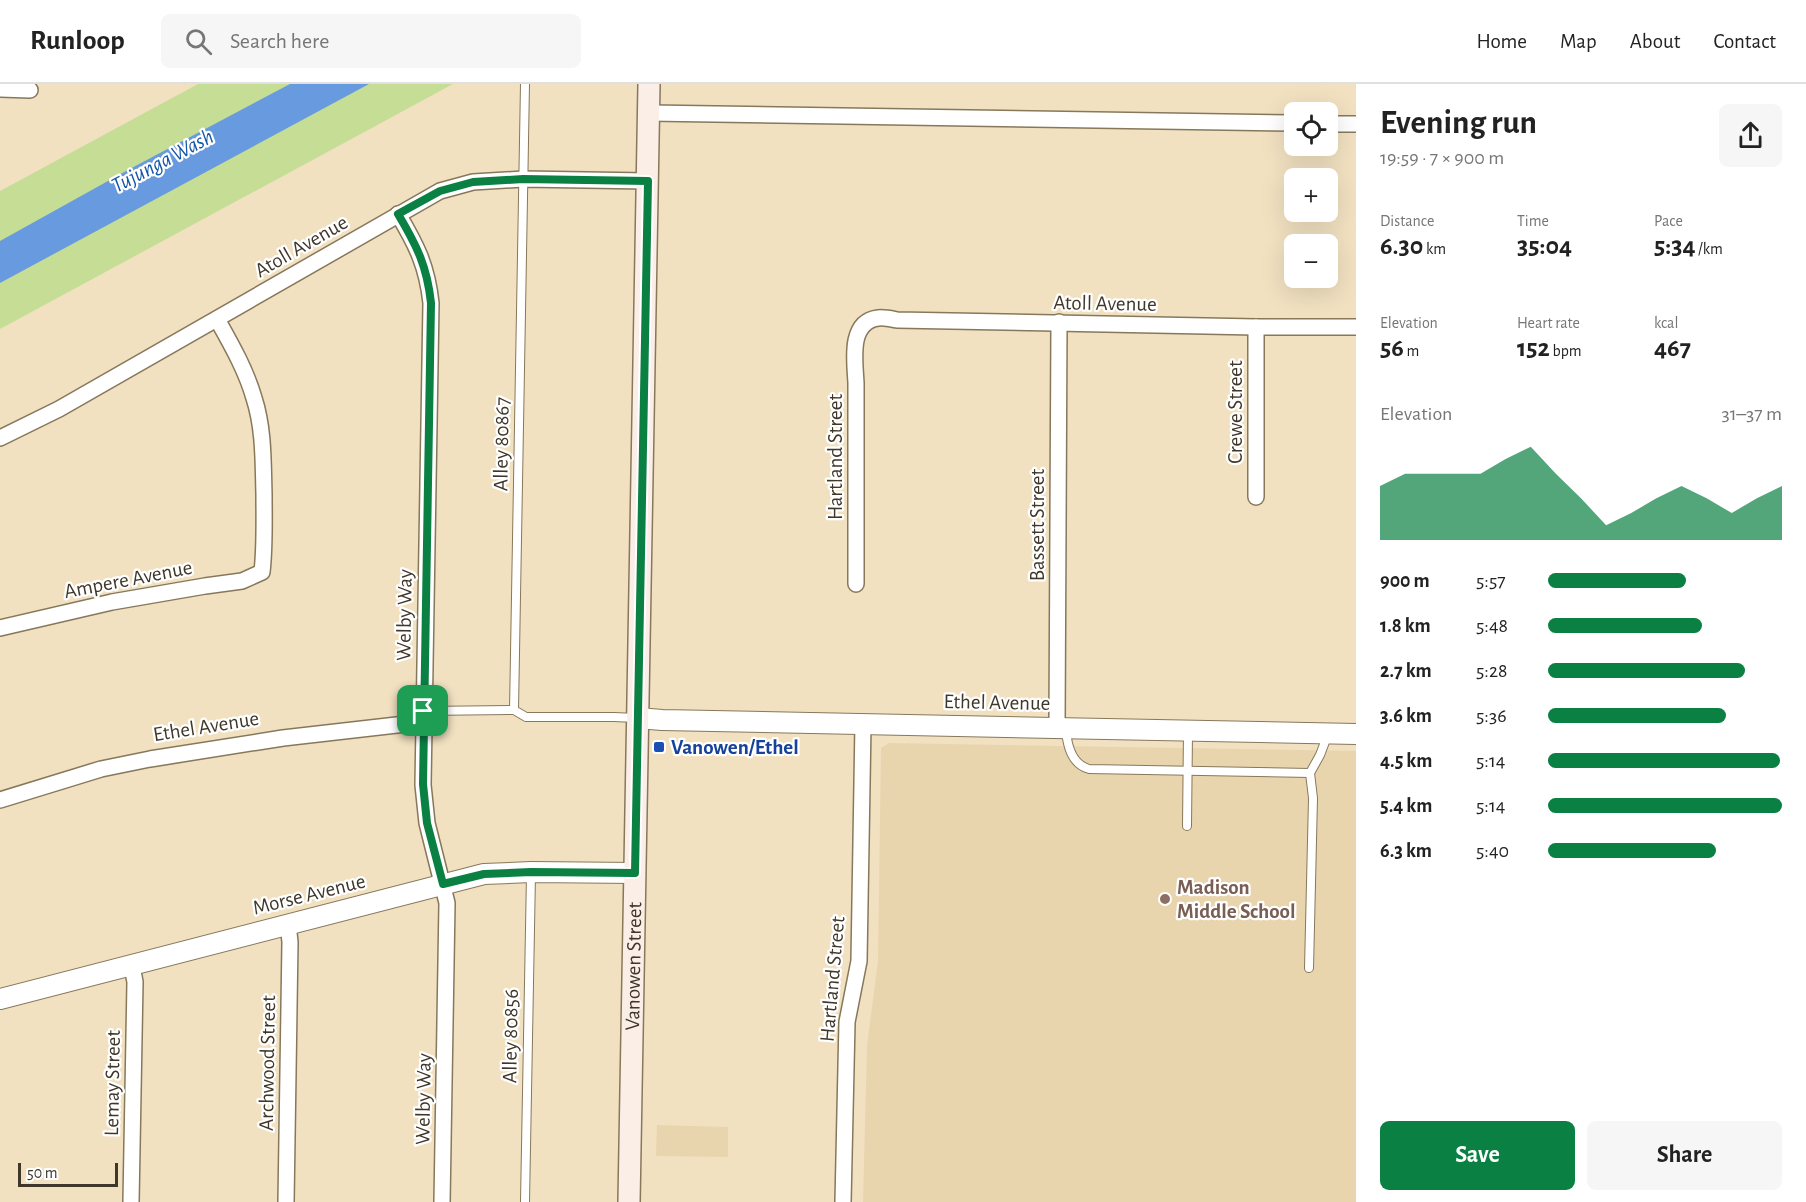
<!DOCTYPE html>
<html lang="en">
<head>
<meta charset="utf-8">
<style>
	:root { --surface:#fff; --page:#f6f6f6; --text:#222; --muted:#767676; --line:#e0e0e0; --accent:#0b8043 }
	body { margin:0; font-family:"Alegreya Sans",sans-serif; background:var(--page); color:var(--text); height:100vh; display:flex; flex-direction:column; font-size:22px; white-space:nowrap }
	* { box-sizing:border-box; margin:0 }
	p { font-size:20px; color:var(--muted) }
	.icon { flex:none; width:33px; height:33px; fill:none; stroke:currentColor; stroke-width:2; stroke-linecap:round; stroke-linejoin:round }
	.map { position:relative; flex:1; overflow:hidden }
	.sheet { display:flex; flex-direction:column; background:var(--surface); width:450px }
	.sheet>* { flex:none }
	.fabs { position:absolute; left:1284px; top:18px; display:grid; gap:12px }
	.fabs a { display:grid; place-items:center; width:54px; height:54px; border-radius:9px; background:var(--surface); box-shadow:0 6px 24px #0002; font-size:30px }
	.scale { position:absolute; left:18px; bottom:15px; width:100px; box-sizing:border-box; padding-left:6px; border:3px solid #3e372a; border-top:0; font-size:16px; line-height:21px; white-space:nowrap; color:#3e372a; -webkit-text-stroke:4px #fff; paint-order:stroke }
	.pin { position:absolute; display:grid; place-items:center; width:51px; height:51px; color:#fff; margin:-26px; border-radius:12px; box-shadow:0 3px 9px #0006 }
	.round { display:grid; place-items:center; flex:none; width:63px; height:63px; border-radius:9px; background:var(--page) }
	.summary { display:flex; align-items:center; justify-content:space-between; height:102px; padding:0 24px }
	h1 { font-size:33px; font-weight:700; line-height:45px }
	.metrics { display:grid; grid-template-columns:repeat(3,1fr); gap:9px; height:102px; padding:6px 24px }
	.metrics div { display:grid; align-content:center }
	.metrics b { font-size:26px; font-weight:700 }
	.metrics small { font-size:16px; font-weight:400 }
	.metrics p { font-size:16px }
	.chart { height:168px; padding:12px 24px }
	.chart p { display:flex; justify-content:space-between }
	.chart svg { width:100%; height:108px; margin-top:6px; fill:var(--accent); opacity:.7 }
	.primary-button { display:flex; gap:12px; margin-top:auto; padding:12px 24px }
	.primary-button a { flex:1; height:69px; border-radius:9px; background:var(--accent); color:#fff; font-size:24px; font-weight:700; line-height:69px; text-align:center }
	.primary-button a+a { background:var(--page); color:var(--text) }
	ul { padding:0 24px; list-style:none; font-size:20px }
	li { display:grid; grid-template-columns:96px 72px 1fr; align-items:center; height:45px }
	li i { height:15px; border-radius:8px; background:var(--accent) }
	header { display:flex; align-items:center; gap:36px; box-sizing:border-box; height:84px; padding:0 30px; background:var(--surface); border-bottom:2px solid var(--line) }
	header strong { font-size:28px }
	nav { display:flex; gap:33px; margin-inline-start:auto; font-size:21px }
	.search { width:420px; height:54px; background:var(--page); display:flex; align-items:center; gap:15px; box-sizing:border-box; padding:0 21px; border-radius:9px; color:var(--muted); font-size:22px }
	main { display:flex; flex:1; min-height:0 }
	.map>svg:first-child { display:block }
	.built { fill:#e8d5ae }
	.green { fill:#c6dd95 }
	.water { fill:#689adf }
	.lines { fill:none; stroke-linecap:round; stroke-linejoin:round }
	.service-casing { stroke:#87785b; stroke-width:10 }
	.minor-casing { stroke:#87785b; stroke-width:18 }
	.tertiary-casing { stroke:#87785b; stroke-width:22 }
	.secondary-casing { stroke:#87785b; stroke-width:24 }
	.service { stroke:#fff; stroke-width:8 }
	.minor { stroke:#fff; stroke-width:15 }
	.tertiary { stroke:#fff; stroke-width:20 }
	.secondary { stroke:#fbeee7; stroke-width:21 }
	.route-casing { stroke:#fff; stroke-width:12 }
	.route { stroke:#0b8043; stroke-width:8 }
	.transit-dot { fill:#1a4fb4; stroke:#fff; stroke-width:2 }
	.education-dot { fill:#8d6e63; stroke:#fff; stroke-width:2 }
	.labels { text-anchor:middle; stroke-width:4.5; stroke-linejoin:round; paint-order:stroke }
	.street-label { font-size:21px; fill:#3e372a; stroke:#fff }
	.transit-label { font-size:21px; font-weight:bold; fill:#164399; stroke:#fff; text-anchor:start }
	.education-label { font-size:21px; font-weight:bold; fill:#785e54; stroke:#fff; text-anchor:start }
	.water-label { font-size:22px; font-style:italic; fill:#1355a7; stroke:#fff }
</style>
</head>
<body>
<header>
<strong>Runloop</strong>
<div class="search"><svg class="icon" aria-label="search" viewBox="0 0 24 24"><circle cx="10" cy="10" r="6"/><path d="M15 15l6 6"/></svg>Search here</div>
<nav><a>Home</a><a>Map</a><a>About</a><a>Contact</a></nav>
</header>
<main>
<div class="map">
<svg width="1356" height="1118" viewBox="0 0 1356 1118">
	<rect width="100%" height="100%" fill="#f1e1c1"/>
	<g class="built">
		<path d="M889,659L1356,667V1118H863L867,961L878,877L881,664Z"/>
		<path d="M657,1041L728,1043V1073L656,1072Z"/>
	</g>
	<path class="green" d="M198,0H453L0,245V107Z"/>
	<path class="water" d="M290,0H369L0,199V157L126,87Z"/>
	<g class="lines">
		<defs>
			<g id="service">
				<path d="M514,626L525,0"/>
				<path d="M423,627L514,626L526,633H614L636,634"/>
				<path d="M1066,645C1067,661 1071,680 1089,685L1310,689L1320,671L1328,650"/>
				<path d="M1187,742L1188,648"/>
				<path d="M1309,884L1313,714L1310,689"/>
				<path d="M525,1118L531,790"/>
			</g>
			<g id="minor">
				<path d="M0,5L30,6"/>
				<path d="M649,29L1294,39"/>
				<path d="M1328,40H1356"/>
				<path d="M398,130C417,162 427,182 431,219L423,701L427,739L447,819L442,1118"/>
				<path d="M0,354L59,325L440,107L473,98L523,95L648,97"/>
				<path d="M1256,413V243"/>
				<path d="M856,500V299C855,278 848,238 878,234C884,233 892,235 897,236L1256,243H1356"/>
				<path d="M0,544L112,518L205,502L242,497L262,488C265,462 264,436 264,410C263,378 264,345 254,314C246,286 231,260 217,235"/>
				<path d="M1057,643L1059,238"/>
				<path d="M0,716L101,685L150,675L283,654L423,638"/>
				<path d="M131,1118L135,898L132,882"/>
				<path d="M286,1118L290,858L288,840"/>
				<path d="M843,1118L847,938L859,877L863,640"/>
			</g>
			<g id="tertiary">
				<path d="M638,634L662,636L1356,650"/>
				<path d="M0,915L484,790L531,788L635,789"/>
			</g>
			<g id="secondary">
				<path id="s1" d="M629,1118L649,0"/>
			</g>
		</defs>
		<use href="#service" class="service-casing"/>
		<use href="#minor" class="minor-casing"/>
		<use href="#tertiary" class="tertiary-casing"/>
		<use href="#secondary" class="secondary-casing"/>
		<use href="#service" class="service"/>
		<use href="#minor" class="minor"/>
		<use href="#tertiary" class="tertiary"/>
		<use href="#secondary" class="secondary"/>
	</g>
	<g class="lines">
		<defs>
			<path id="route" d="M523,95L648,97L635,789L531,788L484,790L443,800L427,739L423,700L431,219C427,182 417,162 398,130L440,107L473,98Z"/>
		</defs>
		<use href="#route" class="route-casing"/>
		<use href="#route" class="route"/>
	</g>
	<rect class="transit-dot" x="653" y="657" width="12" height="12" rx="3"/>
	<circle class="education-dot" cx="1165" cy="815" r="6"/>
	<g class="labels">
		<g class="street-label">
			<text transform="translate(301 162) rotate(-30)" y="7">Atoll Avenue</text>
			<text transform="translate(1105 219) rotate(1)" y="7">Atoll Avenue</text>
			<text transform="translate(1235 328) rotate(-90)" y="7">Crewe Street</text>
			<text transform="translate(501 360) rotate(-89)" y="7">Alley 80867</text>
			<text transform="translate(835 373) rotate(-90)" y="7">Hartland Street</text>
			<text transform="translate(1037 441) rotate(-90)" y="7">Bassett Street</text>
			<text transform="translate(128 495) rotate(-11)" y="7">Ampere Avenue</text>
			<text transform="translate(404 531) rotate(-89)" y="7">Welby Way</text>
			<text transform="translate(997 618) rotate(1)" y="7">Ethel Avenue</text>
			<text transform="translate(206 642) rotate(-9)" y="7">Ethel Avenue</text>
			<text transform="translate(309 810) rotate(-14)" y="7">Morse Avenue</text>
			<text dy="7" stroke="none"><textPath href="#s1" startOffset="236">Vanowen Street</textPath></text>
			<text transform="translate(832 895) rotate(-85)" y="7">Hartland Street</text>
			<text transform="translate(510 952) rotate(-89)" y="7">Alley 80856</text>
			<text transform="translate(267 979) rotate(-89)" y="7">Archwood Street</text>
			<text transform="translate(112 999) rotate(-89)" y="7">Lemay Street</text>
			<text transform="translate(423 1015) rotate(-89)" y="7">Welby Way</text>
		</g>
		<g class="transit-label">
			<text x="671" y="670">Vanowen/Ethel</text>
		</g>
		<g class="education-label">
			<text x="1177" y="810">Madison<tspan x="1177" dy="24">Middle School</tspan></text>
		</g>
		<g class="water-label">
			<text transform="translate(162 76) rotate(-28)" y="8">Tujunga Wash</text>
		</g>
	</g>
</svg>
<div class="fabs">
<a><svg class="icon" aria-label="locate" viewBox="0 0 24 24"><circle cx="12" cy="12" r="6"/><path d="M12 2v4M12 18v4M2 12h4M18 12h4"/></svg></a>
<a>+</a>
<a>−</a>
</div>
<div class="scale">50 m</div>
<div class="pin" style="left:423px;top:627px;background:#1e9e55"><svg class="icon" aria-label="arrive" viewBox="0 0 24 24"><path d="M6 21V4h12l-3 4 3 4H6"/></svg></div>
</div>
<section class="sheet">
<div class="summary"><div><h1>Evening run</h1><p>19:59 · 7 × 900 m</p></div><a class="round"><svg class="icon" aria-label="share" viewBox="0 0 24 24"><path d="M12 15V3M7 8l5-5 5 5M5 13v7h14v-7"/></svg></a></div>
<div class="metrics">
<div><p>Distance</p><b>6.30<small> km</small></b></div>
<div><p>Time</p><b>35:04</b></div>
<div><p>Pace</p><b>5:34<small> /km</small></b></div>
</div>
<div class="metrics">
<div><p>Elevation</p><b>56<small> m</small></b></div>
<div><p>Heart rate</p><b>152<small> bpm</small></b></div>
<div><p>kcal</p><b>467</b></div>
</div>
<div class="chart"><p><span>Elevation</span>31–37 m</p>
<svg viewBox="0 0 160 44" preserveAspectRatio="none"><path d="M0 44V22L10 17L20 17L30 17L40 17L50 11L60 6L70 17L80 27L90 38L100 33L110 27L120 22L130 27L140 33L150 27L160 22V44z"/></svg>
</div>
<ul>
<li><b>900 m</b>5:57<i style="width:59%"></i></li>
<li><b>1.8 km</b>5:48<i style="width:66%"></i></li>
<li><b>2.7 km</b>5:28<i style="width:84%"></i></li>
<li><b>3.6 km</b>5:36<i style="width:76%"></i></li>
<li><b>4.5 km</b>5:14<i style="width:99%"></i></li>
<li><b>5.4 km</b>5:14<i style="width:100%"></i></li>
<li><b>6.3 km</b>5:40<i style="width:72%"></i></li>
</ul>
<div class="primary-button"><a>Save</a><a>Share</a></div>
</section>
</main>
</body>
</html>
